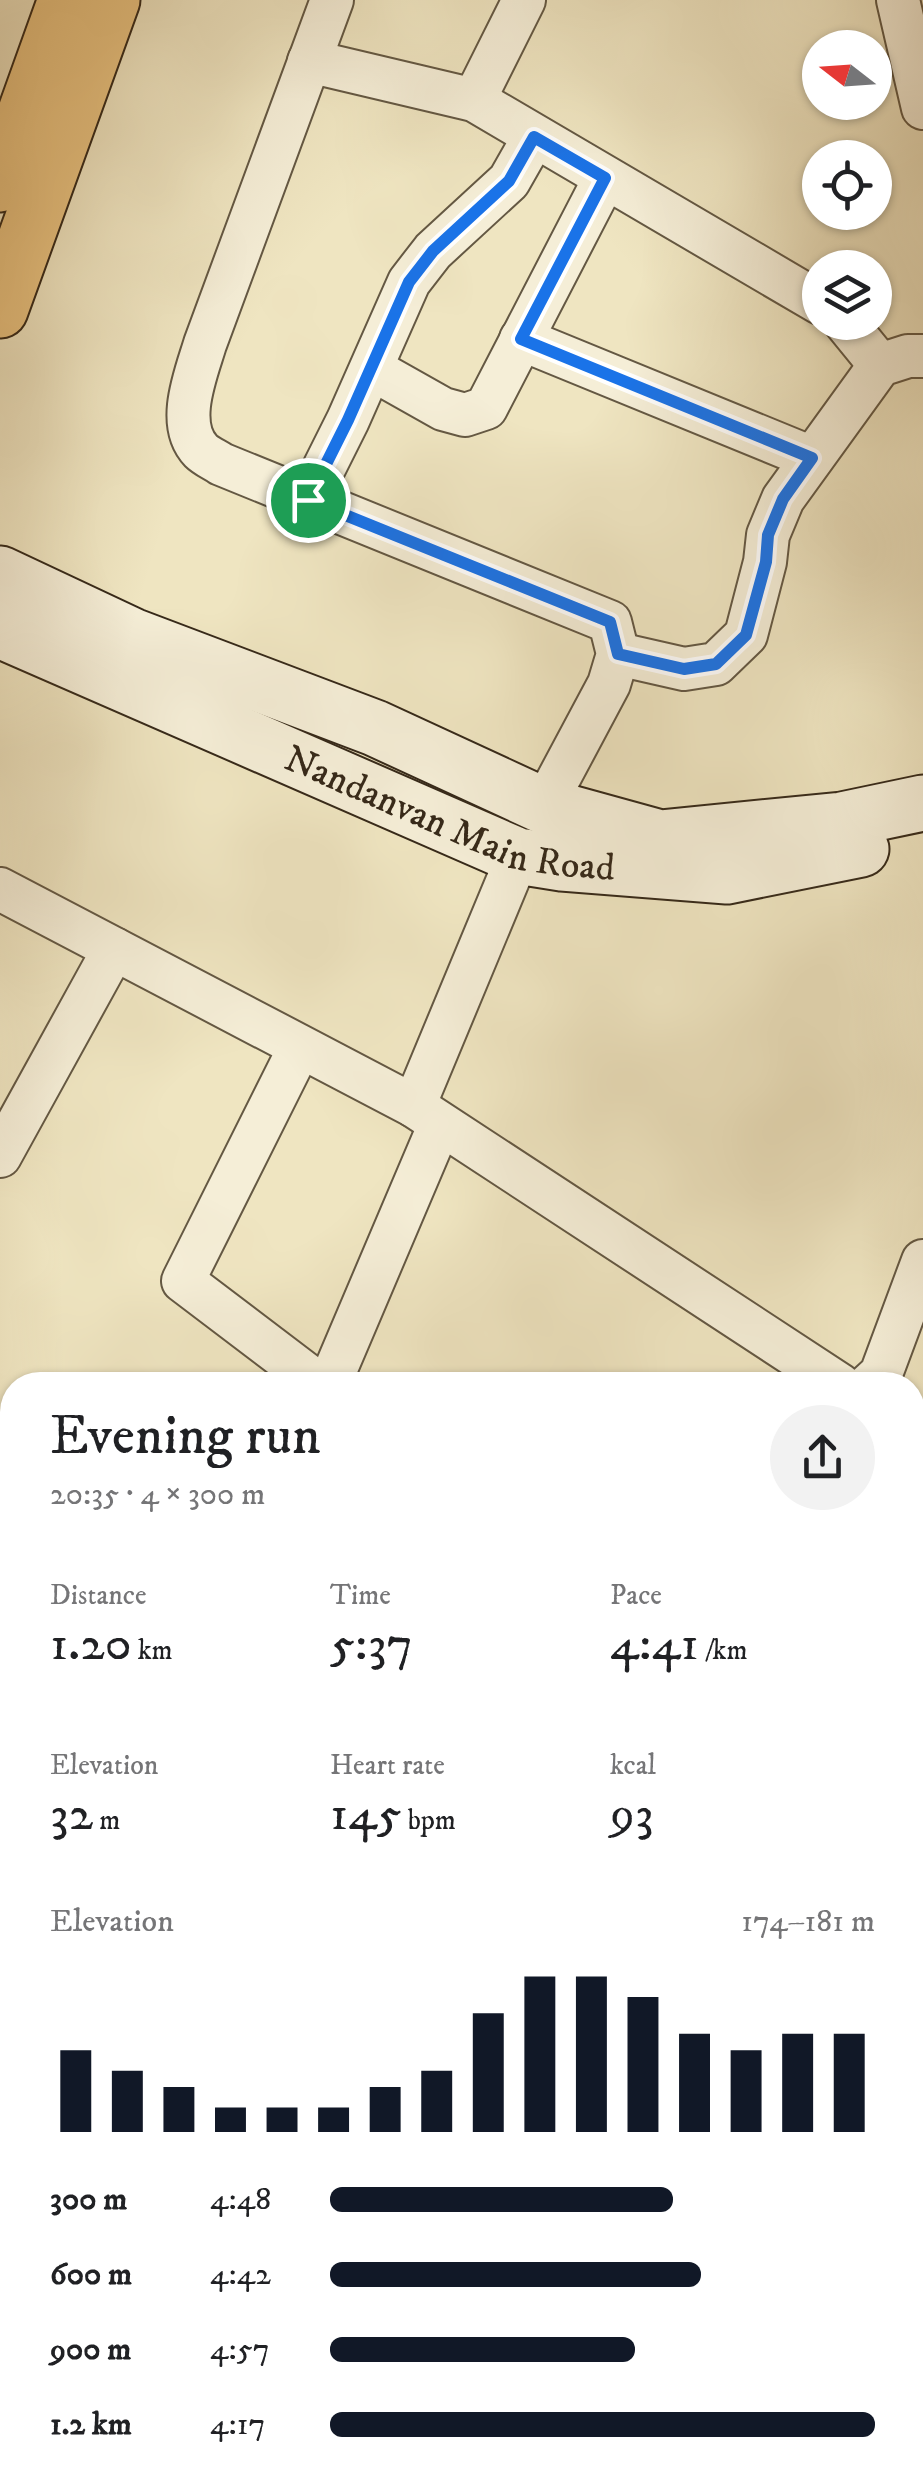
<!DOCTYPE html>
<html lang="en">
<head>
<meta charset="utf-8">
<style>
	:root { --surface:#fff; --page:#f2f2f2; --text:#202124; --muted:#757577; --accent:#111827 }
	body { margin:0; font-family:"IM FELL DW Pica",serif; background:var(--page); color:var(--text); height:100vh; display:flex; flex-direction:column; font-size:38px; white-space:nowrap }
	* { box-sizing:border-box; margin:0 }
	p { font-size:32px; color:var(--muted) }
	.icon { flex:none; width:55px; height:55px; fill:none; stroke:currentColor; stroke-width:2; stroke-linecap:round; stroke-linejoin:round }
	.map { position:relative; flex:1; overflow:hidden }
	.panel { position:absolute; left:0px; top:1372px; width:925px; height:1112px; display:flex; flex-direction:column; background:var(--surface); border-radius:40px 40px 0 0; box-shadow:0 2px 8px #0004 }
	.panel>* { flex:none }
	.needle { width:65px; rotate:287deg }
	.fabs { position:absolute; left:802px; top:30px; display:grid; gap:20px }
	.fabs a { display:grid; place-items:center; width:90px; height:90px; border-radius:50%; background:var(--surface); box-shadow:0 2px 8px #0004; font-size:50px }
	.pin { position:absolute; display:grid; place-items:center; width:85px; height:85px; color:#fff; margin:-42px; border:5px solid #fff; border-radius:50%; box-shadow:0 2px 10px #0007 }
	.round { display:grid; place-items:center; flex:none; width:105px; height:105px; border-radius:52px; background:var(--page) }
	.summary { display:flex; align-items:center; justify-content:space-between; height:170px; padding:0 50px }
	h1 { font-size:55px; font-weight:600; line-height:75px }
	.metrics { display:grid; grid-template-columns:repeat(3,1fr); gap:15px; height:170px; padding:10px 50px }
	.metrics div { display:grid; align-content:center }
	.metrics b { font-size:50px; font-weight:600 }
	.metrics small { font-size:28px; font-weight:400 }
	.metrics p { font-size:28px }
	.chart { height:280px; padding:20px 50px }
	.chart p { display:flex; justify-content:space-between }
	.chart svg { width:100%; height:180px; margin-top:10px; stroke:var(--accent); stroke-width:6 }
	ul { padding:0 50px; list-style:none; font-size:32px }
	li { display:grid; grid-template-columns:160px 120px 1fr; align-items:center; height:75px }
	li i { height:25px; border-radius:12px; background:var(--accent) }
	.map>svg:first-child { display:block }
	.lines { fill:none; stroke-linecap:round; stroke-linejoin:round }
	.street-casing { stroke:#645843; stroke-width:46 }
	.secondary-casing { stroke:#362919; stroke-width:59 }
	.highway-casing { stroke:#362919; stroke-width:59 }
	.street { stroke:#f5eed7; stroke-width:42 }
	.secondary { stroke:#f5eed7; stroke-width:55 }
	.highway { stroke:#e8c280; stroke-width:55 }
	.route-casing { stroke:#fff; stroke-width:20 }
	.route { stroke:#1a73e8; stroke-width:12 }
	.labels { text-anchor:middle; stroke-width:8; stroke-linejoin:round; paint-order:stroke }
	.street-label { font-size:38px; fill:#362919; stroke:#f5eed7 }
</style>
</head>
<body>
<div class="map">
<svg width="923" height="2483" viewBox="0 0 923 2483">
	<rect width="100%" height="100%" fill="#efe5c1"/>
	<filter id="stains"><feTurbulence type="fractalNoise" baseFrequency=".002" numOctaves="4"/><feColorMatrix values="0 0 0 0 .2 0 0 0 0 .09 0 0 0 0 .02 0 0 0 .5 -.17"/></filter>
	<radialGradient id="worn" r=".72"><stop offset=".6" stop-color="#630" stop-opacity="0"/><stop offset="1" stop-color="#630" stop-opacity=".3"/></radialGradient>
	<g class="lines">
		<defs>
			<g id="street">
				<path d="M332,0L205,344C196,374 175,424 201,451C206,456 215,460 221,464L610,622L618,654L609,684L544,806"/>
				<path d="M898,0L923,108"/>
				<path d="M309,61L474,100L820,303"/>
				<path d="M474,100L524,0"/>
				<path d="M845,322L880,365"/>
				<path d="M521,339L812,458"/>
				<path d="M372,369L443,409L465,415L486,408L605,178"/>
				<path d="M308,500L348,420L409,282L433,251L509,181L534,137"/>
				<path d="M618,654L684,669L716,664L746,635L765,562L768,535L783,499L880,365L908,356H923"/>
				<path d="M0,889L414,1106L518,856"/>
				<path d="M300,1047L183,1281L320,1385"/>
				<path d="M414,1106L840,1385"/>
				<path d="M0,1156L114,949"/>
				<path d="M329,1385L440,1124"/>
				<path d="M869,1385L881,1374L923,1261"/>
				<path d="M912,1425L923,1431"/>
				<path d="M912,1778L923,1763"/>
				<path d="M0,1796L12,1799"/>
				<path d="M0,1852L12,1833"/>
				<path d="M912,2125L923,2129"/>
				<path d="M0,2217L12,2195"/>
				<path d="M912,2462L923,2449"/>
				<path d="M250,2483L256,2472"/>
			</g>
			<g id="secondary">
				<path d="M0,574L132,636L375,728L544,806L660,838L842,820L923,803"/>
				<path id="s1" d="M0,630L518,856L562,863L727,876L861,849"/>
			</g>
			<g id="highway">
				<path d="M0,184L66,0"/>
				<path d="M0,310L112,0"/>
			</g>
		</defs>
		<use href="#street" class="street-casing"/>
		<use href="#secondary" class="secondary-casing"/>
		<use href="#highway" class="highway-casing"/>
		<use href="#street" class="street"/>
		<use href="#secondary" class="secondary"/>
		<use href="#highway" class="highway"/>
	</g>
	<g class="lines">
		<defs>
			<path id="route" d="M534,137L605,178L521,339L812,458L783,499L768,535L766,562L746,635L716,664L684,669L618,654L610,622L308,500L348,420L409,282L433,251L509,181Z"/>
		</defs>
		<use href="#route" class="route-casing"/>
		<use href="#route" class="route"/>
	</g>
	<g class="labels">
		<g class="street-label">
			<text dy="13" stroke="none"><textPath href="#s1" startOffset="488">Nandanvan Main Road</textPath></text>
		</g>
	</g>
	<rect width="100%" height="100%" filter="url(#stains)"/>
	<rect width="100%" height="100%" fill="url(#worn)"/>
</svg>
<div class="fabs">
<a><svg class="needle" viewBox="-14 -14 28 28"><path d="M0-13l5 13h-10z" fill="#e53935"/><path d="M0 13l5-13h-10z" fill="#757577"/></svg></a>
<a><svg class="icon" aria-label="locate" viewBox="0 0 24 24"><circle cx="12" cy="12" r="6"/><path d="M12 2v4M12 18v4M2 12h4M18 12h4"/></svg></a>
<a><svg class="icon" aria-label="layers" viewBox="0 0 24 24"><path d="M12 4l9 5-9 5-9-5zM3 14l9 5 9-5"/></svg></a>
</div>
<div class="pin" style="left:308px;top:500px;background:#1e9e55"><svg class="icon" aria-label="arrive" viewBox="0 0 24 24"><path d="M6 21V4h12l-3 4 3 4H6"/></svg></div>
<section class="panel">
<div class="summary"><div><h1>Evening run</h1><p>20:35 · 4 × 300 m</p></div><a class="round"><svg class="icon" aria-label="share" viewBox="0 0 24 24"><path d="M12 15V3M7 8l5-5 5 5M5 13v7h14v-7"/></svg></a></div>
<div class="metrics">
<div><p>Distance</p><b>1.20<small> km</small></b></div>
<div><p>Time</p><b>5:37</b></div>
<div><p>Pace</p><b>4:41<small> /km</small></b></div>
</div>
<div class="metrics">
<div><p>Elevation</p><b>32<small> m</small></b></div>
<div><p>Heart rate</p><b>145<small> bpm</small></b></div>
<div><p>kcal</p><b>93</b></div>
</div>
<div class="chart"><p><span>Elevation</span>174–181 m</p>
<svg viewBox="0 0 160 44" preserveAspectRatio="none"><path d="M5 44V24M15 44V29M25 44V33M35 44V38M45 44V38M55 44V38M65 44V33M75 44V29M85 44V15M95 44V6M105 44V6M115 44V11M125 44V20M135 44V24M145 44V20M155 44V20"/></svg>
</div>
<ul>
<li><b>300 m</b>4:48<i style="width:63%"></i></li>
<li><b>600 m</b>4:42<i style="width:68%"></i></li>
<li><b>900 m</b>4:57<i style="width:56%"></i></li>
<li><b>1.2 km</b>4:17<i style="width:100%"></i></li>
</ul>
</section>
</div>
</body>
</html>
